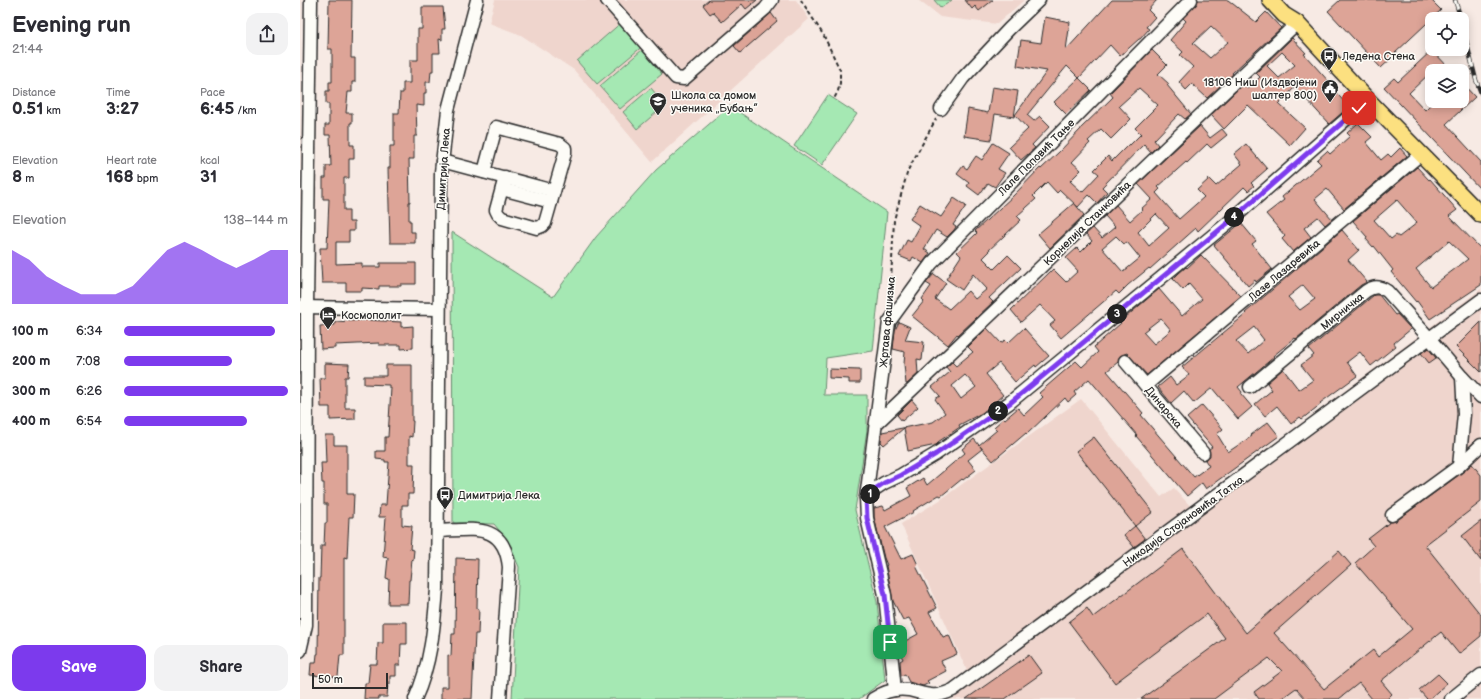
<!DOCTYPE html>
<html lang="en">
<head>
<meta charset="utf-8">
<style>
	:root { --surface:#fff; --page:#f2f2f3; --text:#2b2b33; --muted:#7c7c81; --accent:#7c3aed }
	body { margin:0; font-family:"Balsamiq Sans",sans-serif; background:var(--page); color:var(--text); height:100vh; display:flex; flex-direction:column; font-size:15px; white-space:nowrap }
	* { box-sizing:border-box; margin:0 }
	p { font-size:13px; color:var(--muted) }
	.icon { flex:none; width:22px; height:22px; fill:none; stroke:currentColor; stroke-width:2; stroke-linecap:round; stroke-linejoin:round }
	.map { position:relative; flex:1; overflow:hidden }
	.details { display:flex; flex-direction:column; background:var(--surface); width:300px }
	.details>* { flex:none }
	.controls { position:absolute; left:1125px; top:12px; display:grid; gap:8px }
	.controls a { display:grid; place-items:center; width:44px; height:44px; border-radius:8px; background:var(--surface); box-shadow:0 2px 10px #0003; font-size:20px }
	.scale { position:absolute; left:12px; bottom:10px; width:76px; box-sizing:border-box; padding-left:4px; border:2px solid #2b2b2b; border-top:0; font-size:11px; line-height:14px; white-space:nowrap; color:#2b2b2b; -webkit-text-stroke:3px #fdfcf7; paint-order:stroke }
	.pin { position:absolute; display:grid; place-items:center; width:34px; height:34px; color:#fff; margin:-17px; border-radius:8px; box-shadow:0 2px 6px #0006 }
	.km { position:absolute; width:20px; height:20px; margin:-10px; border-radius:50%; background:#222; color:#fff; font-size:11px; line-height:20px; text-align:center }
	.round { display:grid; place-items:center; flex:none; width:42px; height:42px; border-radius:12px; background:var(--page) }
	.summary { display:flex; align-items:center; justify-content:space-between; height:68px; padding:0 12px }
	h1 { font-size:22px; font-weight:700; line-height:30px }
	.figures { display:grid; grid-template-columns:repeat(3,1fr); gap:6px; height:68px; padding:4px 12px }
	.figures div { display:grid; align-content:center }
	.figures b { font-size:17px; font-weight:700 }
	.figures small { font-size:11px; font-weight:400 }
	.figures p { font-size:11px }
	.chart { height:112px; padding:8px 12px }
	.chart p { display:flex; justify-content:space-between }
	.chart svg { width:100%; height:72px; margin-top:4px; fill:var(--accent); opacity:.7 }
	.cta { display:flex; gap:8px; margin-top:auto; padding:8px 12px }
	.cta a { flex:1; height:46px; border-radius:12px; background:var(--accent); color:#fff; font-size:16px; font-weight:700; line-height:46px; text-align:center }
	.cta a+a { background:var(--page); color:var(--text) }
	ul { padding:0 12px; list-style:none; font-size:13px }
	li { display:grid; grid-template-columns:64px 48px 1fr; align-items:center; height:30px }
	li i { height:10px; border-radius:5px; background:var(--accent) }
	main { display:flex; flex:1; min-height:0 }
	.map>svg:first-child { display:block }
	.built { fill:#efd5cd }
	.green { fill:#a5e8b3; stroke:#688a6f }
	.building { fill:#dda497; stroke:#2b2b2b; fill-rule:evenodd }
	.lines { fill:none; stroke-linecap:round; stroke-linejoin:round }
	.minor-casing { stroke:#2b2b2b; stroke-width:15 }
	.major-casing { stroke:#2b2b2b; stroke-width:18 }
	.path { stroke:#2b2b2b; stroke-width:2; stroke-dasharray:4 3; stroke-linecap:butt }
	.minor { stroke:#fdfcf7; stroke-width:12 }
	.major { stroke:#fce080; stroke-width:15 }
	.rail-casing { stroke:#2b2b2b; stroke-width:4.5 }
	.rail { stroke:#fdfcf7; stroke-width:3; stroke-dasharray:9; stroke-linecap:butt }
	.route-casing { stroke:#fff; stroke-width:8 }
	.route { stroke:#7c3aed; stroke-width:5 }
	.labels { text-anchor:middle; stroke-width:3; stroke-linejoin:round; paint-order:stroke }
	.poi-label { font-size:11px; fill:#2b2b2b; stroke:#fdfcf7; text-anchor:start }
	.street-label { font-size:11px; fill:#2b2b2b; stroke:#fdfcf7 }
</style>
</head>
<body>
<main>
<section class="details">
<div class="summary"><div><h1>Evening run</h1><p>21:44</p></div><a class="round"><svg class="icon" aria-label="share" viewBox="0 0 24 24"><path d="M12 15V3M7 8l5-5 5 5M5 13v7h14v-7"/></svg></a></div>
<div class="figures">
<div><p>Distance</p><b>0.51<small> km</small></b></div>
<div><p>Time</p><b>3:27</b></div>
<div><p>Pace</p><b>6:45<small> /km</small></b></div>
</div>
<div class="figures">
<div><p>Elevation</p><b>8<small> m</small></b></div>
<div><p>Heart rate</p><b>168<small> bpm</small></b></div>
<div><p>kcal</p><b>31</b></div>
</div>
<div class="chart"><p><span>Elevation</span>138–144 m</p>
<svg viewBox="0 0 160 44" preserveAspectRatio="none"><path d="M0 44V11L10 17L20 27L30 33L40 38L50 38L60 38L70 33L80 22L90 11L100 6L110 11L120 17L130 22L140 17L150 11L160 11V44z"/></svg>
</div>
<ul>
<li><b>100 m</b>6:34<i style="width:92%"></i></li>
<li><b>200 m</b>7:08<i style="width:66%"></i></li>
<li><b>300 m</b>6:26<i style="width:100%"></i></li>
<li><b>400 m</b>6:54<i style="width:75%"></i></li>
</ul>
<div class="cta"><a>Save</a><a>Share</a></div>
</section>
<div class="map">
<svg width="1181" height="699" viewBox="0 0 1181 699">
	<rect width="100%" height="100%" fill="#f7eae4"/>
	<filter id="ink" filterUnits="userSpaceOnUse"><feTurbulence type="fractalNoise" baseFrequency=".025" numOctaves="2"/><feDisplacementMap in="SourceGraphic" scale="8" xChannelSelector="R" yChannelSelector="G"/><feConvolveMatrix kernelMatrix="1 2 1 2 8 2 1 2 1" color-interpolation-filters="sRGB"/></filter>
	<g filter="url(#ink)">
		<g class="built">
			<path d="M195,0H496L509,19L352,162L274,70L221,35L189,23Z"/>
			<path d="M618,0H724L697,24L640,17Z"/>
			<path d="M1181,289V699H654L668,673L601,524L640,500L781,399L861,497L874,488L891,507Z"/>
		</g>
		<g class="green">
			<path d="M634,0H652L641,8Z"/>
			<path d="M323,21L344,45L297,84L277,61Z"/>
			<path d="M342,50L362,74L320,109L300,86Z"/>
			<path d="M351,88L365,105L337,129L323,112Z"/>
			<path d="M528,95L557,114L522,165L494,146Z"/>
			<path d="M430,106L587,212L573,351L526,358L524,395H567V430L555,510L577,602L585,680L559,699H212L219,567L208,541L194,524L153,523L152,232L253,297L296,237L356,170Z"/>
		</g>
		<g class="building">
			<path d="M29,0H52L51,58H55V82H52V92H48L46,113H52V123H50V145H54V159H49V178H44V210H49V222H54V231H49V242H36V264L62,263V267H80V263H116V284H101V286H79V289L62,288V291H46V283H22L20,248H27L29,199H23V178H26V166H31L30,135H25V125H29V104H26V91H29V82H32V49H28Z"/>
			<path d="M409,0H457L446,9L442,4L422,22L413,12L410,14L403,5Z"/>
			<path d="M665,0H693L679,11L675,6L672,9Z"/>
			<path d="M812,0H857L848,10L855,17L846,27L849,29L840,39H839L820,56L810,45L779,78L767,66L727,115L734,121L740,116L750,126L732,145L735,148L721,160L709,147L728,129L715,115L747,71L717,66L721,40L741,43L745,17L770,22L766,50Z"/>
			<path d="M898,0H928L956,22L966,12L981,28L932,73L933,74L907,98L892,84L886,90L879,82L893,67L880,55L883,52L870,40L886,21L883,18L896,5ZM911,26L928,42L910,58L893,43Z"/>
			<path d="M1040,0H1131L1141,10L1094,54L1095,55L1081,68L1028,11Z"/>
			<path d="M122,7H143L145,29H142V40L139,39L140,53H133V71H131L130,82H126V93H124V106L116,105L117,136H114V159H109L110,202H109V221H111V232H115V243H90L88,168H90V146H94V113H99L100,93H103V83H110V60H118V29H122Z"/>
			<path d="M471,13L477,21L440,53L434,46Z"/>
			<path d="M992,38L1006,53L1004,54L1031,84L1029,85L1049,107L1029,124L995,87L979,104L1005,128L990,145L948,105L924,129L911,115L943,84L948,89L960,77L956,73ZM982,52L995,65L979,78L967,66Z"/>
			<path d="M852,50L867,65L858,74L869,84L867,85L891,114L885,119L879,114L854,140L858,145L851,152L844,144L802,187L807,192L797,203L789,195L778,207L760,190L757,193L747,182L733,196L736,199L717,216L721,220L688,251L689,252L683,258L694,269L708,255L721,268L689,298L693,302L658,335L657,334L648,345L612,316L624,301L622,299L631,286L626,283L634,274L646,283L635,299L649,309L668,291L675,299L687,289L673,274L662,290L646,279L661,256L657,252L677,233L675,231L713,196L740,168L741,169L759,152L781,129V128L813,97L810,93ZM839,88L858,105L835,128L841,134L830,145L829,144L812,161L808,156L794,170L799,174L782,192L770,181L781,170L772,162L790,143L788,141L801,129L811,139L831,119L819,106Z"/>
			<path d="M1132,50L1152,71H1132L1109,93L1125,110L1134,101H1162V83L1175,97L1146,124L1181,162V190L1084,87L1094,78L1098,82Z"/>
			<path d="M779,78L791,90L766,114L754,102Z"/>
			<path d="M692,87L718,91L714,117L695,114L691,140L664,136L668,109L688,113Z"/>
			<path d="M1058,123L1072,137L1066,142L1081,160L1088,154L1091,157L1100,148L1107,156L1044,209L1027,189L1015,199L1032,219L1025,225L1018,217L1004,228L1011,237L993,252L982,239L985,236L966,214L984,200L982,197L1021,164L1017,160L1027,151L1030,154L1050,136L1047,133Z"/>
			<path d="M900,126L910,138L922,129L927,135L911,148L907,144L887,163L886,162L858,187L860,189L856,193L879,219L904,197L897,190L909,179L916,186L942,164L934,154L946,144L967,169L951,183L954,186L948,191L944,187L898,231L896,228L850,269L849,268L828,285L819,294L816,291L761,338L750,325L755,321L740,305L721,322L711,310L753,269L766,282L778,271L766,258L777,248L781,252L792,241L786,234L793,228L802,238L815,227L805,216L816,205L830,221L842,210L841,209L852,199L838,184ZM856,214L869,228L849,246L838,232ZM816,236L824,244L827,242L840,258L823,272L802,248Z"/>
			<path d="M693,143L709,153L698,169L705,173L695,187L688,183L679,195L667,186L669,183L657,174L663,166L667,169L676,156L682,160Z"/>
			<path d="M1117,167L1129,180L1130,179L1157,210L1149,216L1181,249V285L1130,319L1117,301L1116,302L1091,272L1093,270L1074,246L1073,247L1066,239L1067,237L1053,221ZM1097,200L1117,223L1099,237L1096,235L1091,239L1074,220ZM1149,241L1168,259L1131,287L1116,269Z"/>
			<path d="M654,198L666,206L653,225L656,227L654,230L647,237L636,230L624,249L630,253L623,263L613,257L611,261L599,256L607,240L611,242L620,226L610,219L620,204L641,217Z"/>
			<path d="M774,203L784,215L750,248L738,234Z"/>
			<path d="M941,223L956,241L952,244L972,269L956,282L955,280L948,286L914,245Z"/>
			<path d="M1042,230L1059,250L1048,260L1067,282L1061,285L996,339L995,338L973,356L974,357L938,387L942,392L941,394L952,407L938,419L912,388L894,403L884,391L871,403L858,387L870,377L876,385L889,375L882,367L946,314L945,313ZM1003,285L1015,299L1000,310L988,297ZM954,327L964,340L948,354L936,341Z"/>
			<path d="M901,255L941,296L847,375L827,353L820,356L818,362L807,371L843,413L841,415L894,477L909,466L905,460L910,456L909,449L912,447L887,418L902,405L923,429L917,434L928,452L952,436L951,435L968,422L979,436L906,489L902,483L887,496L836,436L837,435L789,379L774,392L776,395L768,402L765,398L727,434L726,433L693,461L680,446L682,449L668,460L676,470L663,480L662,479L641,496L639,495L613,511L614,512L585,527L601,559L613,554L618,565L616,566L637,608L629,612L643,637L649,635L657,654L641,661L646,671L627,681L629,683L623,686L609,682L605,674L601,676L600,661L603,659L598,650V645L618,634L609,618L603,620L593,601L586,566L587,565L584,558L574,517V508L583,506L585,510L611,496L607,488L623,478L627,485L665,453L662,449L674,439L679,445L697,430L694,427L704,418L705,419L718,408L724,415L743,397L739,393L776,361L782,367L798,352L794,347L821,323L820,322L859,289L882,316L902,299L889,284L883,290L873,279L879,273L886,267L887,268ZM861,318L871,330L854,344L843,332Z"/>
			<path d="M1074,295H1079L1095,315L1097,314L1111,329L1094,343L1096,346L1071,366L1060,352L1047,362L1057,376L1020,403L1021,404L1002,419L1000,417L991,424L977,406L965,416L955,404L972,390L967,383L983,369L999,390L1013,380L1001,365L1014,355L1009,349Z"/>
			<path d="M67,320L101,322V327L113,326V348L101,349V345H79V343L35,345V348L21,349L20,326L35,325V322Z"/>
			<path d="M599,322L610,327L605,340L624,342L622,360L617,359L618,374L607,384H606L604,364L605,352L593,349L595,330Z"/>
			<path d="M1181,322V372L1156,347Z"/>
			<path d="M687,328L701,343L705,340L708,343L724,328L749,356L736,367L735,365L715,382L699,363L686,374L703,395L682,413L659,425L660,427L638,442V443L636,445L608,451L604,428L584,445L581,442L582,432L633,422L645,413L635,399L640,396L632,387L650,372L646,367L652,362L656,366L673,352L668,347ZM665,375L676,387L661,399L652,386Z"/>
			<path d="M1128,348L1136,358L1129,363L1121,353Z"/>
			<path d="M25,363L49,364L48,377H45V408H55V419L30,420V407H21L20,378H25Z"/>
			<path d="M86,365H112V421H113L112,437L109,436V464H114L113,494H108V505H102V525L112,526L110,549L114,550L113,560L112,559L110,580H109L108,604H88L89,579L86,578L88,558L83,557L86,517H79L80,505H86L89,462H85V460L76,459V451H85V437H88L91,388H89V385L64,384V376H86Z"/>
			<path d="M529,369L560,370V383H549V379L529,378Z"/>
			<path d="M612,400L618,407L602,421L597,415Z"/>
			<path d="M25,435H34V445H47V494H54L53,517H49L47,558L44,557V655H40L38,677L10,675L11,663H16L17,654H18L19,578H20L21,546H24L25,523H27V504H24V483H22L21,463H26Z"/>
			<path d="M794,437L853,512L835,526L776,451Z"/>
			<path d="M1172,464L1181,475V502L1125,545L1181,615V636L1159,654L1141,632L1081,681L1092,694L1087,699H1072L1059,683L1039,699H1006L996,688L981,699H959L954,692L982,671L969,658L914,699H841L925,638L907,614L815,683L769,622L787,608L793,617L883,549L946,633L1039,551L1051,565L974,633L1024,689L1073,650L1078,657L1112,629L1055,563L1074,546L1068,539L1090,522L1096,521L1163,472Z"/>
			<path d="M1181,521V561L1162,536Z"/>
			<path d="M835,526L845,539L834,547L824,535Z"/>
			<path d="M156,558L178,559L177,608L179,609L178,634H175L172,699H141V687H148V655L151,656L152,634H155Z"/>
			<path d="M83,622H107V644H101L100,665H96V676H90V684H88L87,697H79V699H64L65,683H68L70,664H77L78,643H83Z"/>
			<path d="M729,655L742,673L705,699H666Z"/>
			<path d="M1138,674L1147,683L1129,699H1127L1119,690Z"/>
		</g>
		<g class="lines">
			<defs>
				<g id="minor">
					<path d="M307,0L376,78L384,79L465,9L472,0"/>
					<path d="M641,109L663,78L709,29L739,0"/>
					<path d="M142,161L254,191"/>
					<path d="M184,172L196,127L260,144L265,148V153L245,223L242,226L237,228L202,218L198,214L196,210L205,177"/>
					<path d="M202,189L251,202"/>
					<path d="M0,307L139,309"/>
					<path d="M825,361L903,453"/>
					<path d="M846,385L1121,154"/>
					<path d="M950,387L1066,291C1074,286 1079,286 1087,291L1130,339L1162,377L1181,397"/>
					<path d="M577,423L997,23"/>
					<path d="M1159,466L1164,414L1162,377"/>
					<path d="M566,498L575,489L584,483L601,475L636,454L709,403L929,222L1068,100"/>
					<path d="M1092,515L1159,466L1181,445"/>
					<path d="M138,531C172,530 204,521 209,567L200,699"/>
					<path d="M0,651L6,625L7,307L11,0"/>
					<path d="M595,690L585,595L567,518L566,498L589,322L631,264L891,0"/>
					<path d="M115,699C131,664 134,627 137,589L141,172L148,110L177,0"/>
					<path d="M573,699C583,692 596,688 609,690C629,695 633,699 653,690L1181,300"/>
					<path d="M1151,699L1181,675"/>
				</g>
				<path id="major" d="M970,0L984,15L997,23L1068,100L1181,215"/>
			</defs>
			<use href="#minor" class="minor-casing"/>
			<use href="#major" class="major-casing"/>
			<g class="path">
				<path d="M501,0L524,36L540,70V83L538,91L534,99"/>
				<path d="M590,301L594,220L608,170L636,119"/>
			</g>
			<use href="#minor" class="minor"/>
			<use href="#major" class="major"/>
			<defs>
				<g id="rail">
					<path d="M1155,0L1161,19"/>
					<path d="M1162,24L1176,80L1181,93"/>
				</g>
			</defs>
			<use href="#rail" class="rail-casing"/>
			<use href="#rail" class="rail"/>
		</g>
	</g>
	<g class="lines" filter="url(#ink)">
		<defs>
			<path id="route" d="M590,642L585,595L567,518L566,498L575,489L584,483L601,475L636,454L710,403L929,222L1059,108"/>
		</defs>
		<use href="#route" class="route-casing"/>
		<use href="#route" class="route"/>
	</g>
	<defs>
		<symbol id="bus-pin" viewBox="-11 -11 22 30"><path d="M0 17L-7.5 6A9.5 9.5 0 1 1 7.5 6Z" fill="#2b2b2b" stroke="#fdfcf7"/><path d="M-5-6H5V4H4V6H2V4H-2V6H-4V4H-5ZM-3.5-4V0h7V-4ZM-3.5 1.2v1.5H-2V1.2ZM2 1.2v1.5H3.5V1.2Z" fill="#fff"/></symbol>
		<symbol id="civic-pin" viewBox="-11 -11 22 30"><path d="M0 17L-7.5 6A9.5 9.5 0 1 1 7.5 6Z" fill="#2b2b2b" stroke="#fdfcf7"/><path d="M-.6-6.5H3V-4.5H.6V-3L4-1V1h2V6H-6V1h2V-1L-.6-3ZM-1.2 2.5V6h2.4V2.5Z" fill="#fff"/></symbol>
		<symbol id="school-pin" viewBox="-11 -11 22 30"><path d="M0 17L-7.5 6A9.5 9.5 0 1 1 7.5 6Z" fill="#2b2b2b" stroke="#fdfcf7"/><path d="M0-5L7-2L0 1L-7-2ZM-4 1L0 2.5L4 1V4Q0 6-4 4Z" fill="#fff"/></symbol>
		<symbol id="hotel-pin" viewBox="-11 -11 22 30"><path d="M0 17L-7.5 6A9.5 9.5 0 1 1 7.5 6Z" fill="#2b2b2b" stroke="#fdfcf7"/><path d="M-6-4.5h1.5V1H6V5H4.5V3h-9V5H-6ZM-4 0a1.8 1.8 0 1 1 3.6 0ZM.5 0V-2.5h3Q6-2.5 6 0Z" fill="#fff"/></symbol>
	</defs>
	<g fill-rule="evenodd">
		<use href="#bus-pin" x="1019" y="46" width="20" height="27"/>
		<use href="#civic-pin" x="1020" y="78" width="20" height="27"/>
		<use href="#school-pin" x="348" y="91" width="20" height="27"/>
		<use href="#hotel-pin" x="18" y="305" width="20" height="27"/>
		<use href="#bus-pin" x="135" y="485" width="20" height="27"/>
	</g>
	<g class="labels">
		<g class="poi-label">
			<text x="1042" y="60">Ледена Стена</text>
			<text x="1017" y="86" text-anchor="end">18106 Ниш (Издвојени<tspan x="1017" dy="13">шалтер 800)</tspan></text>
			<text x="371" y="99">Школа са домом<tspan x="371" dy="13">ученика „Бубањ”</tspan></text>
			<text x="41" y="319">Космополит</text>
			<text x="158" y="499">Димитрија Лека</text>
		</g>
		<g class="street-label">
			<text transform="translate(736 157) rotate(-45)" y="4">Лале Поповић Тање</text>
			<text transform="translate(143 169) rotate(-86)" y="4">Димитрија Лека</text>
			<text transform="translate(787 223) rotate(-44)" y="4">Корнелија Станковића</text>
			<text transform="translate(984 270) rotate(-40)" y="4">Лазе Лазаревића</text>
			<text transform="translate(1042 311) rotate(-39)" y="4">Мирничка</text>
			<text transform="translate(587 322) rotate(-85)" y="4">Жртава фашизма</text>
			<text transform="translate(864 407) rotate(50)" y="4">Динарска</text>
			<text transform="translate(883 521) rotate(-36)" y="4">Никодија Стојановића Татка</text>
		</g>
	</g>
</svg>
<div class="controls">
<a><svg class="icon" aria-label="locate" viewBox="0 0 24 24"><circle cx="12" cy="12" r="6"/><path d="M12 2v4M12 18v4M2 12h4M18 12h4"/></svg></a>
<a><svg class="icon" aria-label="layers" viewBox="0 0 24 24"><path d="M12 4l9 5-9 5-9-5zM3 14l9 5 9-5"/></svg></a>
</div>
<div class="scale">50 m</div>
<div class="pin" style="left:590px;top:642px;background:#1e9e55"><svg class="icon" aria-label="arrive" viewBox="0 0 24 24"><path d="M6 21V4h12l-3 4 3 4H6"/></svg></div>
<div class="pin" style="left:1059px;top:108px;background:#d93025"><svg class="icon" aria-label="check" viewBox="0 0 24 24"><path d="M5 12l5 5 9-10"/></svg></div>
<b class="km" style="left:570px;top:494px">1</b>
<b class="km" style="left:698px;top:411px">2</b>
<b class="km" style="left:817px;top:314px">3</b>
<b class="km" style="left:934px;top:217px">4</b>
</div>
</main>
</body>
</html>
